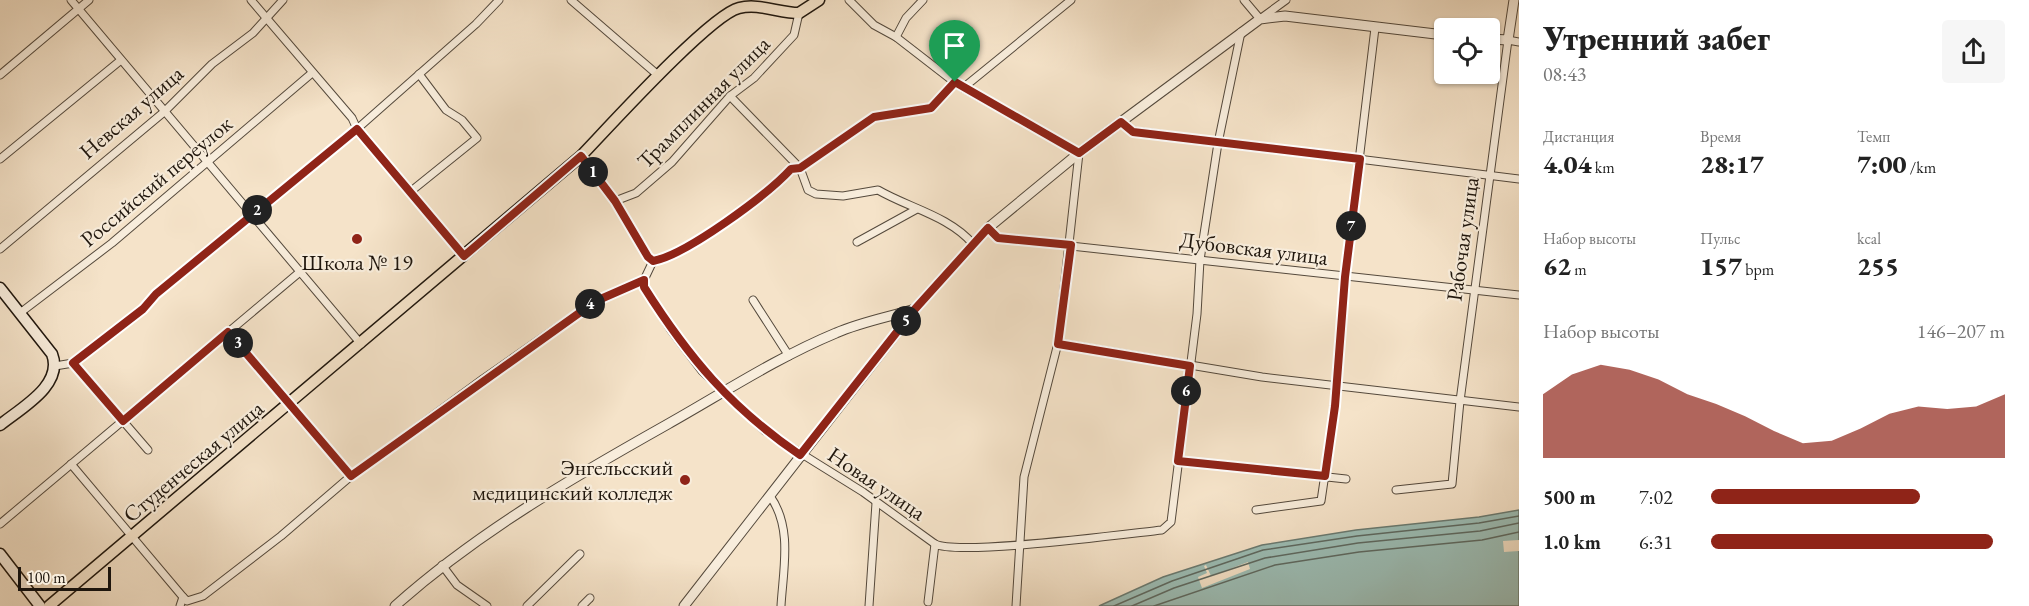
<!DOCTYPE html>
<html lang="ru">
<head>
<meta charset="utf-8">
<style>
	:root { --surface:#fff; --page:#f6f6f6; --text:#222; --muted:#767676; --accent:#8f2418 }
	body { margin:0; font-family:"EB Garamond",serif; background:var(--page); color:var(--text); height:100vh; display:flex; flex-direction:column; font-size:22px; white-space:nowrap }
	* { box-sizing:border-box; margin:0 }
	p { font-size:20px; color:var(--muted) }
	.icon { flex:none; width:33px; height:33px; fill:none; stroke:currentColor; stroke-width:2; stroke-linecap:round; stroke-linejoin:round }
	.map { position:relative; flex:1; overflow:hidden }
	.drawer { display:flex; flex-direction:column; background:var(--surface); width:510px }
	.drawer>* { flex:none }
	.fabs { position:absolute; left:1434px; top:18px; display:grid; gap:12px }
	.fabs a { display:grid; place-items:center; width:66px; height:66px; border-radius:6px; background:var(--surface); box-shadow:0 2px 4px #0004; font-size:30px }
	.scale { position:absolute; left:18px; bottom:15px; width:93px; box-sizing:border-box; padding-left:6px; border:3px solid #1f160d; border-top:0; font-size:16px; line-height:21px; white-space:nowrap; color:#1f160d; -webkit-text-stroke:4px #f8eddc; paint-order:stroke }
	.pin { position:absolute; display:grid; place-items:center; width:51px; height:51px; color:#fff; margin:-62px -26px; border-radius:50% 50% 50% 0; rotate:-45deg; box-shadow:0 0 6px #0007 }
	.pin .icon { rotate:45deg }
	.km { position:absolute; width:30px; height:30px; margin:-15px; border-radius:50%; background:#222; color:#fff; font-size:16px; line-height:30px; text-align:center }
	.round { display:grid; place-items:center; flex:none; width:63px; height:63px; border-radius:6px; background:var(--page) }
	.summary { display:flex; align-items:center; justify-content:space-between; height:102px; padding:0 24px }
	h1 { font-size:33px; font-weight:800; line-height:45px }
	.figures { display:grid; grid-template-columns:repeat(3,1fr); gap:9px; height:102px; padding:6px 24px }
	.figures div { display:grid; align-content:center }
	.figures b { font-size:26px; font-weight:800 }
	.figures small { font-size:16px; font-weight:400 }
	.figures p { font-size:16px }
	.chart { height:168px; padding:12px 24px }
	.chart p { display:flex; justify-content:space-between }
	.chart svg { width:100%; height:108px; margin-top:6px; fill:var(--accent); opacity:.7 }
	ul { padding:0 24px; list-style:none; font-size:20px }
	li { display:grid; grid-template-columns:96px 72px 1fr; align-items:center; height:45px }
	li i { height:15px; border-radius:8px; background:var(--accent) }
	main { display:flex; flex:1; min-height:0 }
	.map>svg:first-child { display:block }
	.water { fill:#9cbeb6; stroke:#6a7b72; stroke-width:1.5 }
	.pier { fill:#f5e3c9 }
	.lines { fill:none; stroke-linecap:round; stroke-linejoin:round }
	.shore { stroke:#5e6a62; stroke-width:1.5 }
	.minor-casing { stroke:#54493c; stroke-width:9 }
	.tertiary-casing { stroke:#54493c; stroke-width:11 }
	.secondary-casing { stroke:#1f160d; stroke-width:13 }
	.primary-casing { stroke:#1f160d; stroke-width:13 }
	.minor { stroke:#f8eddc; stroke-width:7 }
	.tertiary { stroke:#f8eddc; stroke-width:9 }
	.secondary { stroke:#f8eddc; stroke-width:10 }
	.primary { stroke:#f5e3c9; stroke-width:10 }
	.route-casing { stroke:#fff; stroke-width:12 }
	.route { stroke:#8f2418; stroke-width:8 }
	.poi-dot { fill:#8f2418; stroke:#f8eddc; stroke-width:2 }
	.labels { text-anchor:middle; stroke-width:4.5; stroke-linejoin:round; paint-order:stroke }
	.street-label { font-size:22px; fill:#1f160d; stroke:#f8eddc }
	.poi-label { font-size:22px; fill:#1f160d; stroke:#f8eddc }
</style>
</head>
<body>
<main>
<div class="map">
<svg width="1519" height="606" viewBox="0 0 1519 606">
	<rect width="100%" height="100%" fill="#f5e3c9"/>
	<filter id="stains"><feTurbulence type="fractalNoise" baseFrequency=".00333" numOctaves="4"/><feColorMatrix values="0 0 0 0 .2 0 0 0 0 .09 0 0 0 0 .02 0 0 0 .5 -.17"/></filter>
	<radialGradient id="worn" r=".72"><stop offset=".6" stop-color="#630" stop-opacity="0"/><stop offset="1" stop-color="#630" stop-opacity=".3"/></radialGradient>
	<path class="water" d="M1519,510V606H1099L1163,577L1262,545L1356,530L1479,517Z"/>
	<g class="pier">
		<path d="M1519,540V551L1504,552L1503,541Z"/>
		<path d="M1248,562L1250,569L1202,588L1198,577L1207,573L1204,566L1206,565L1211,576Z"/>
	</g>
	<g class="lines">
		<g class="shore">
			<path d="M1114,606L1172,581L1263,550L1357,536L1479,523L1519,516"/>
			<path d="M1132,606L1174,588L1265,558L1358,543L1480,531L1519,523"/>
			<path d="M1154,606L1275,565L1359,552L1482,540L1519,532"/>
		</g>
		<defs>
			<g id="minor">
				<path d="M71,0L361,344"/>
				<path d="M251,0L352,118L357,129L464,256"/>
				<path d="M571,0L659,76"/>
				<path d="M849,0L874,25L896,37L958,85L1079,153L1058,343L1024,477L1016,606"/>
				<path d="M1244,0L1260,19L1286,0"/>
				<path d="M896,37L906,18L923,0"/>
				<path d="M0,75L89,0"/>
				<path d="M963,88L1071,0"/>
				<path d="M730,96L800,168L808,190L816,194L843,196L878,190C909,208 949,216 973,244"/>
				<path d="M1121,122L1133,131L1519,179"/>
				<path d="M581,156L615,201L648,257L653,261L644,280V287L671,330L702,371L765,431L863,492L935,544C959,556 1125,534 1162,530L1171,522L1197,314L1200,260L1218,143L1241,32"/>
				<path d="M0,159L121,60"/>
				<path d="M410,192L477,138L462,120L446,110L419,74"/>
				<path d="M615,201L636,193L672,162L730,96L754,78L794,35L799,13"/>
				<path d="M988,228L998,238L1519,295"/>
				<path d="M857,242L917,209"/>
				<path d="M0,249L164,112L212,64L253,33L283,0"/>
				<path d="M653,261C687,255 767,195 791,169L800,168L874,117L931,108L955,82"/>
				<path d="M753,300L789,356"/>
				<path d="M20,313L112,243L312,73"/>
				<path d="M228,332L351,476"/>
				<path d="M1058,343L1262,377L1519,407"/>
				<path d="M73,363L148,450"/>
				<path d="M55,366L73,363L143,309L156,294L357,129L476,24L499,0"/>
				<path d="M1178,461L1346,479"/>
				<path d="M71,464L183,597"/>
				<path d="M1396,490L1452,484L1460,401L1508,40L1519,42"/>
				<path d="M770,496C793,528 783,570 781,606"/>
				<path d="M1256,510L1321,501L1335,406L1345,277L1375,28"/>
				<path d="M0,524L301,271"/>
				<path d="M442,565L457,585L487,606"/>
				<path d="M928,602L935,544"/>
				<path d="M180,606L183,597L187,601L203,596L281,536L351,476L483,379L595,301L644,280"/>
				<path d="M527,606L580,554"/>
				<path d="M582,606L590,598"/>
				<path d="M869,606L876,503"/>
			</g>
			<g id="tertiary">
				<path d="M1490,39L1508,40L1514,0"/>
				<path d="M395,606C478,532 572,478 668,424C723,393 778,357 836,333C861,322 889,317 915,309"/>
				<path d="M684,606L915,309L988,228L1079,153L1260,19L1285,16L1444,35"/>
			</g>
			<g id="secondary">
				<path d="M0,288L52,354C64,385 21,408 0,425"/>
				<path d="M0,554L40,606"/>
			</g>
			<path id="primary" d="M49,606L581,156C607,129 710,15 739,8C759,3 779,13 799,13L819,0"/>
		</defs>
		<use href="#minor" class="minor-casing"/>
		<use href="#tertiary" class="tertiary-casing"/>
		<use href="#secondary" class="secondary-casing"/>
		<use href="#primary" class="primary-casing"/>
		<use href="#minor" class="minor"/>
		<use href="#tertiary" class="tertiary"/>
		<use href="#secondary" class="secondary"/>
		<use href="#primary" class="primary"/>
	</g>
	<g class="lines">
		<defs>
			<path id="route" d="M955,82L1079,153L1121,122L1133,132L1360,159L1345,277L1335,406L1325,476L1178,461L1190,366L1058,344L1071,245L998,238L988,228L915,309L800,455C730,407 689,358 644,287V280L596,301L351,476L228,332L123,421L73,363L143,309L156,294L357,129L464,256L581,156L615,201L648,257L653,261C686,255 767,195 791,169L800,168L874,117L931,108Z"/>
		</defs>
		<use href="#route" class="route-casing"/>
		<use href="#route" class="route"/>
	</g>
	<g class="poi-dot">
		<circle cx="357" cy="239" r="6"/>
		<circle cx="685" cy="480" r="6"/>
	</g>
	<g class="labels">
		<g class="street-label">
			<text transform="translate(703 102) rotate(-45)" y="8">Трамплинная улица</text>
			<text transform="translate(131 112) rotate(-41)" y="8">Невская улица</text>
			<text transform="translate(156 181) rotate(-40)" y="8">Российский переулок</text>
			<text transform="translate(1462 239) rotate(-82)" y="8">Рабочая улица</text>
			<text transform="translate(1254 248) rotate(7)" y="8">Дубовская улица</text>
			<text transform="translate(193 461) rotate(-40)" y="8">Студенческая улица</text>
			<text transform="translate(877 483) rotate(34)" y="8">Новая улица</text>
		</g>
		<g class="poi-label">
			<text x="357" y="270">Школа № 19</text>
			<text x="673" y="475" text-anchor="end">Энгельсский<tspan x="673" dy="25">медицинский колледж</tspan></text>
		</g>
	</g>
	<rect width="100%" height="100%" filter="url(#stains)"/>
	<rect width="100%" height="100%" fill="url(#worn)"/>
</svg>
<div class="fabs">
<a><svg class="icon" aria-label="locate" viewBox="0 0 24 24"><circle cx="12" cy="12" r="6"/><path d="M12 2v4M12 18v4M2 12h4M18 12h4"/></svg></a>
</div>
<div class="scale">100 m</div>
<div class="pin" style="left:955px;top:82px;background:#1e9e55"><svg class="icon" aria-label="arrive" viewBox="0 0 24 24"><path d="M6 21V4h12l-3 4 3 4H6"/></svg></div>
<b class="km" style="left:593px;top:172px">1</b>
<b class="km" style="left:257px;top:210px">2</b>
<b class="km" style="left:238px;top:343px">3</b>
<b class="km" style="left:590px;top:304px">4</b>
<b class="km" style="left:906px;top:321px">5</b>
<b class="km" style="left:1186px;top:391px">6</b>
<b class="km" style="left:1351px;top:226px">7</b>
</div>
<section class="drawer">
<div class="summary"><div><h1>Утренний забег</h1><p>08:43</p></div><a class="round"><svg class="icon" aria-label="share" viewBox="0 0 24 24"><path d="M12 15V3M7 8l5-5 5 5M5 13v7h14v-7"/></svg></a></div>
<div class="figures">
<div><p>Дистанция</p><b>4.04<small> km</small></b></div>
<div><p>Время</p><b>28:17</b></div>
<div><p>Темп</p><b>7:00<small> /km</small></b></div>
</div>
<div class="figures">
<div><p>Набор высоты</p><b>62<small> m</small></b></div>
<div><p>Пульс</p><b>157<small> bpm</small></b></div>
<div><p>kcal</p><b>255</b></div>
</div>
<div class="chart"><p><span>Набор высоты</span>146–207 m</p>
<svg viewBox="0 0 160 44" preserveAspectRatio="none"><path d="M0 44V18L10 10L20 6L30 8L40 12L50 18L60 22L70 27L80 33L90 38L100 37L110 32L120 26L130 23L140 24L150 23L160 18V44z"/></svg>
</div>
<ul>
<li><b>500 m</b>7:02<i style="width:71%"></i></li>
<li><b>1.0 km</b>6:31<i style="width:96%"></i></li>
</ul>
</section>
</main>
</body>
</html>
